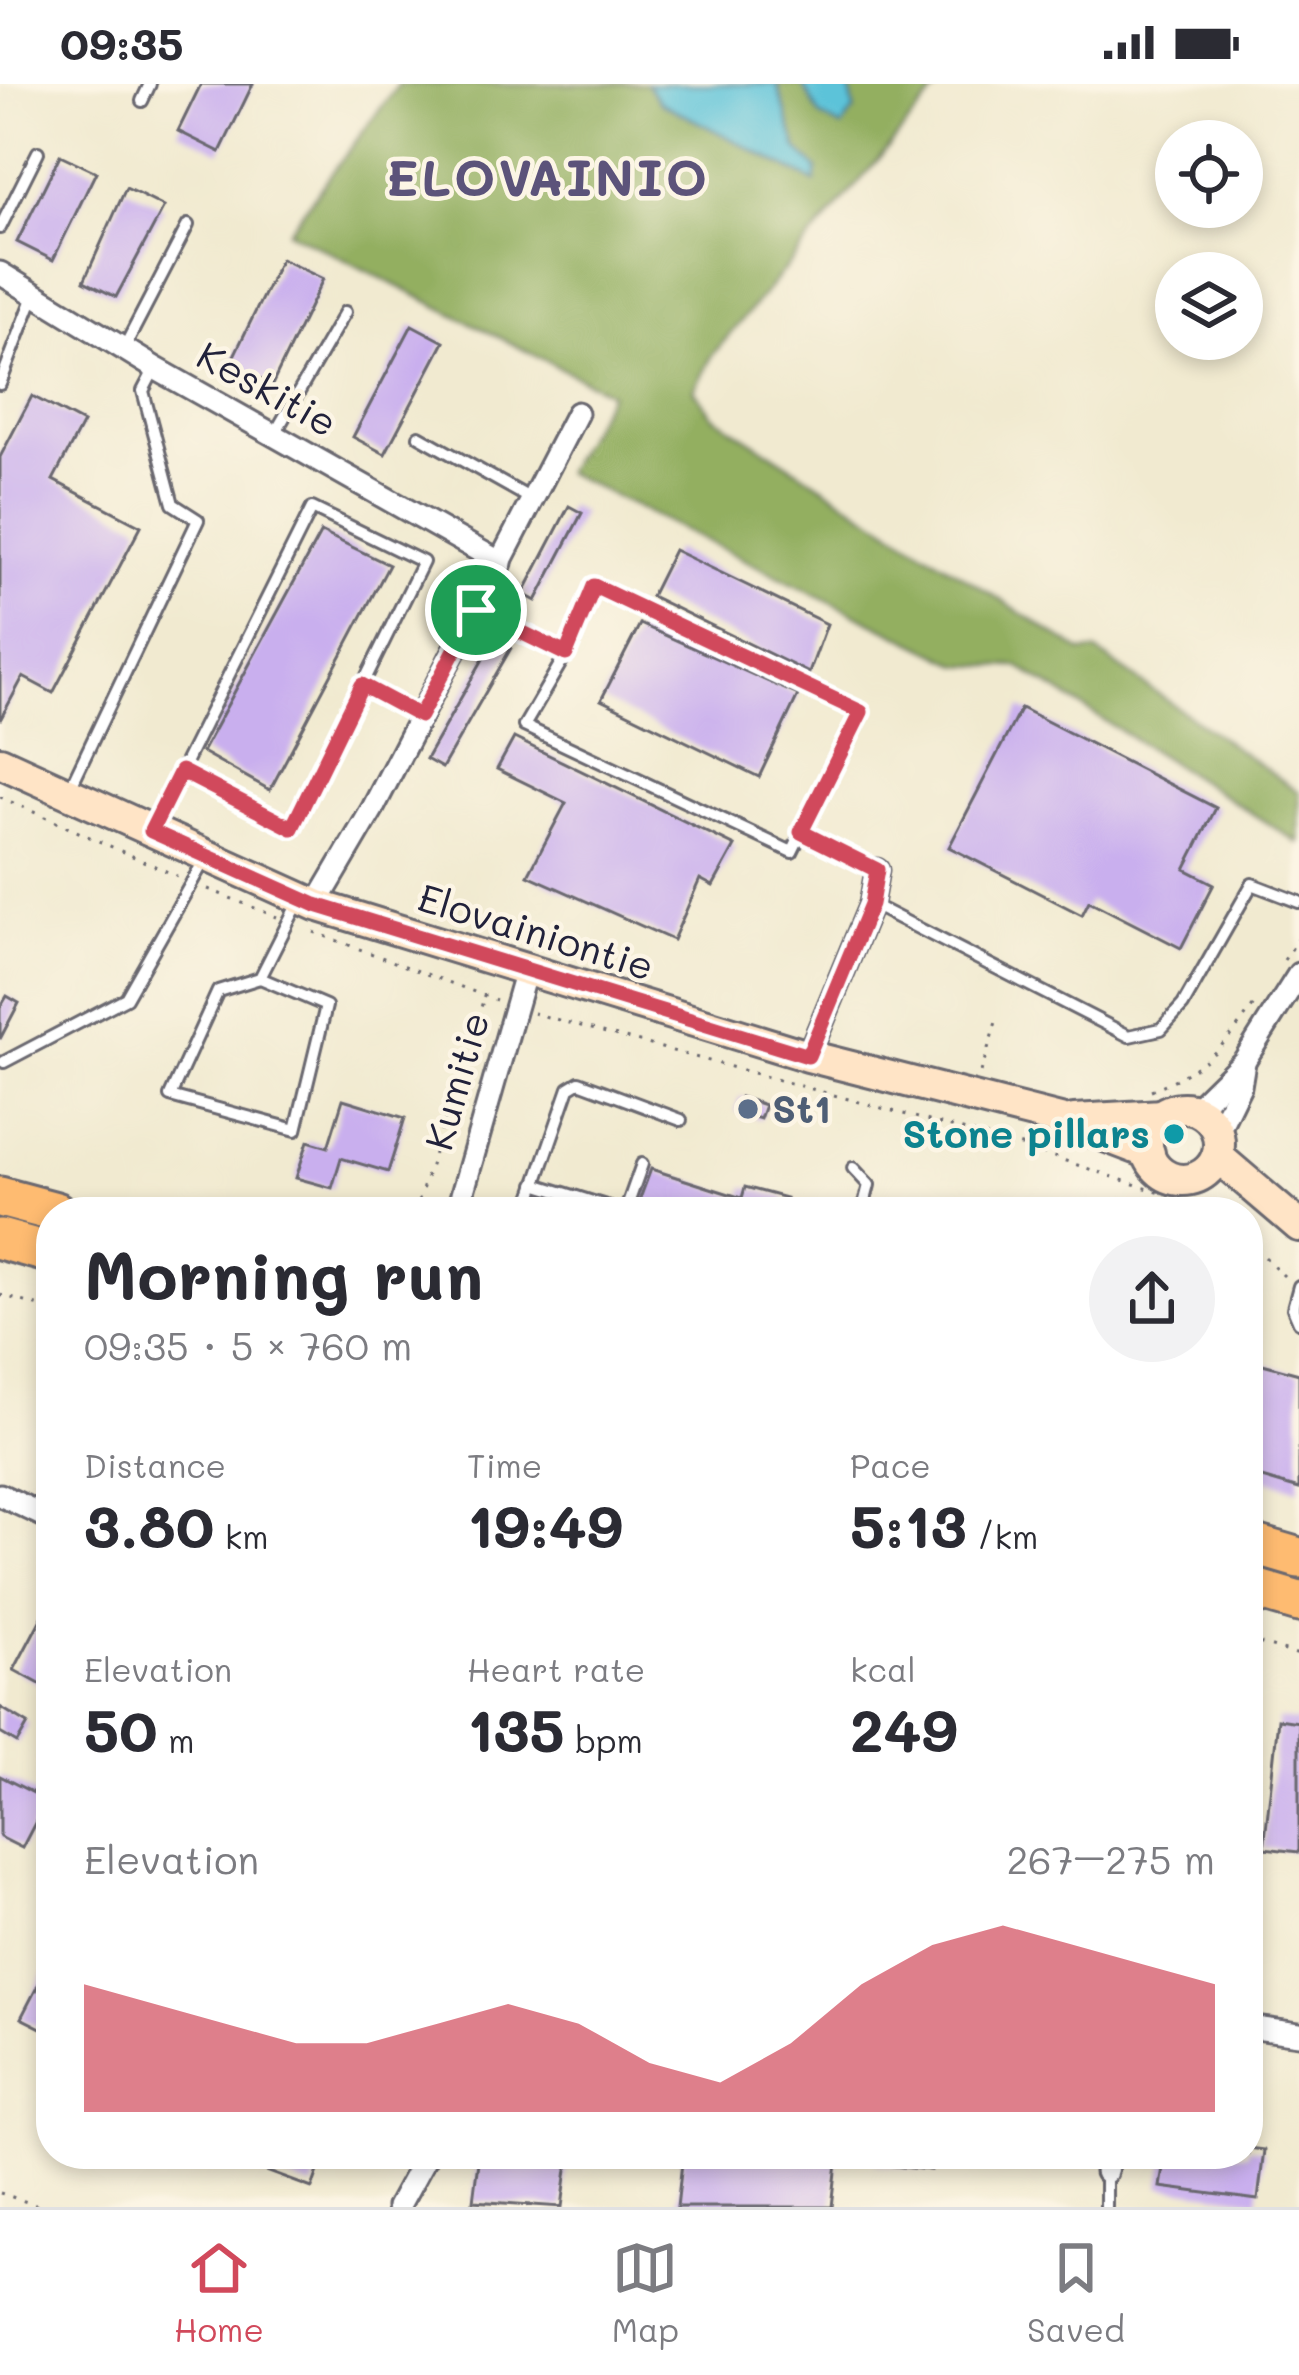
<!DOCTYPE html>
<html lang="en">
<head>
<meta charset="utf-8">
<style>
	:root { --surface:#fff; --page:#f2f2f3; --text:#2b2b33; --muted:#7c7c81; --line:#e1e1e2; --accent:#d1495b }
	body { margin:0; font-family:Mali,sans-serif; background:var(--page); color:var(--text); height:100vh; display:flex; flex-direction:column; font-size:45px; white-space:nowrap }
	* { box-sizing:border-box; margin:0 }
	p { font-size:39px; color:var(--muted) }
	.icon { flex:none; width:66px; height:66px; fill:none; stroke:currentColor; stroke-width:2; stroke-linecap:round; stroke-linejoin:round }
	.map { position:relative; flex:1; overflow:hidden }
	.drawer { position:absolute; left:36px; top:1113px; width:1227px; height:972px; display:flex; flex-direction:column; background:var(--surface); border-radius:48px; box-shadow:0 6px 18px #0003 }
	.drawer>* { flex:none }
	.buttons { position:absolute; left:1155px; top:36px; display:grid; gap:24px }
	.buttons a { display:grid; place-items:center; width:108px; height:108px; border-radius:50%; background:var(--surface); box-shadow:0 6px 18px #0003; font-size:60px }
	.pin { position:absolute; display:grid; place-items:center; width:102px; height:102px; color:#fff; margin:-51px; border:6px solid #fff; border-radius:50%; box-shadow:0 3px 12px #0007 }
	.round { display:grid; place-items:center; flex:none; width:126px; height:126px; border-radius:63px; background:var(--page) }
	.head { display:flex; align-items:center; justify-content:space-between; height:204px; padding:0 48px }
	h1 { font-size:66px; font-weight:700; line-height:90px }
	.figures { display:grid; grid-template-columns:repeat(3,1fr); gap:18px; height:204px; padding:12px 48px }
	.figures div { display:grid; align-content:center }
	.figures b { font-size:60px; font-weight:700 }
	.figures small { font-size:33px; font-weight:400 }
	.figures p { font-size:33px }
	.chart { height:336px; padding:24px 48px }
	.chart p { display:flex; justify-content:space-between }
	.chart svg { width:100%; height:216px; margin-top:12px; fill:var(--accent); opacity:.7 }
	.status { display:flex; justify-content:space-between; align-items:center; height:84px; padding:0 60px; background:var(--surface); direction:ltr }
	.status svg { height:33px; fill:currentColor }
	.tabs { display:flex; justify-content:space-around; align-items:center; height:168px; border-top:3px solid var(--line); background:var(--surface); font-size:33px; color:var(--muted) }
	.tabs a { display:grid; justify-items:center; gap:6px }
	.tabs .current { color:var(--accent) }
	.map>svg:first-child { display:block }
	.forest { fill:#93af61; stroke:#5a684e; stroke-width:3 }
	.water { fill:#5cc3d9; stroke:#3f728a; stroke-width:3 }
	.building { fill:#c9afee }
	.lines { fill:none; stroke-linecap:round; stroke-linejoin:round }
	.lane-casing { stroke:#6a686f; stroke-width:16 }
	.street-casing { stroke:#6a686f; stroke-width:27 }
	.secondary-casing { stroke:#6a686f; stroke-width:36 }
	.highway-casing { stroke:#6a686f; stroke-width:45 }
	.path { stroke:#6a686f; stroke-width:3; stroke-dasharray:3 9; stroke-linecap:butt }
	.lane { stroke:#fff; stroke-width:10 }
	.street { stroke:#fff; stroke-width:21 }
	.secondary { stroke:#ffe4c6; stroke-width:30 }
	.highway { stroke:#febb71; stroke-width:39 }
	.route-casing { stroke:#fff; stroke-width:24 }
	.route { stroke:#d1495b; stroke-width:15 }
	.service-dot { fill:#5c6f8a; stroke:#fcf5e5; stroke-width:4.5 }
	.culture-dot { fill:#0f9aa8; stroke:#fcf5e5; stroke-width:4.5 }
	.labels { text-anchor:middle; stroke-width:9; stroke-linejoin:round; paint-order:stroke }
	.street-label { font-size:39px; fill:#22223b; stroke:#fcf5e5 }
	.service-label { font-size:39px; font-weight:bold; fill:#4e5e75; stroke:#fcf5e5; text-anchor:start }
	.culture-label { font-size:39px; font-weight:bold; fill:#0d838f; stroke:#fcf5e5; text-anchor:end }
	.district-label { font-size:51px; font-weight:bold; letter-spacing:3px; fill:#5c537a; stroke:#fcf5e5 }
</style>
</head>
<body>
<div class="status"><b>09:35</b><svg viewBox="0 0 49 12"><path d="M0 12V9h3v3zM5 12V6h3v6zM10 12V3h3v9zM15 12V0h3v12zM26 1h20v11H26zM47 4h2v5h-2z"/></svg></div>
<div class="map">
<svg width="1299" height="2123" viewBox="0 0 1299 2123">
	<rect width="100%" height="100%" fill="#fcf5e5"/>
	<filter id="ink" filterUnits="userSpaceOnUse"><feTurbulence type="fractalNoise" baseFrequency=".00833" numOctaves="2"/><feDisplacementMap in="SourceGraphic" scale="24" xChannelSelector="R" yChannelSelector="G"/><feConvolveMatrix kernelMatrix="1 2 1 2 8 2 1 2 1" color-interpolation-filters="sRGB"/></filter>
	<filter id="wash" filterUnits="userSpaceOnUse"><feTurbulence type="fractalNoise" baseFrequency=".004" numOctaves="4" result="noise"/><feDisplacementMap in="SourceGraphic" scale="48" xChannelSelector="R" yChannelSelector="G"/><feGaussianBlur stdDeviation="2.7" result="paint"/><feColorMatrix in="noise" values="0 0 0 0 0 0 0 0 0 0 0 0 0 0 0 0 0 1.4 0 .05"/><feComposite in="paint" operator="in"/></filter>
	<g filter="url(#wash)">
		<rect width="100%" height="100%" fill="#f1ead0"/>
		<path class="forest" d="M399,0H647L660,18L814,98L817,85L797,65L777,0H802L854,26L849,0H928L937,6L713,270L694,306L713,332L1082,568L1096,567L1299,708V759L1019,583L960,581L565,388L610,309L288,147Z"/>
		<g class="water">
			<path d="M647,0H777L797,65L817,85L815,98L660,18Z"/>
			<path d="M802,0H849L854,26L842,43L821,33Z"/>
		</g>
		<g id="blocks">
			<g class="building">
				<path d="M201,0H253L220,68L178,47Z"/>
				<path d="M60,71L96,88L53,176L17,158Z"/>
				<path d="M126,104L164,123L116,213L84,197Z"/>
				<path d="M281,175L323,195L272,301L230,280Z"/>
				<path d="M412,241L444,258L385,370L353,353Z"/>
				<path d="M32,312L83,339L53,396L141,442L53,609L23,593L0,636V373Z"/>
				<path d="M569,422L582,429L536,517L523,510Z"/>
				<path d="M321,448L389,481L270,706L202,668Z"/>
				<path d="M674,466L827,540L809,589L651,512Z"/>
				<path d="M640,540L798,611L759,693L601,616Z"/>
				<path d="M495,554L511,564L442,684L426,675Z"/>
				<path d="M1021,624L1216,724L1185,785L1214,800L1181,864L1089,817L1082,831L949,763Z"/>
				<path d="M514,654L735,762L713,802L700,795L673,856L528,791L566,719L497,685Z"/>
				<path d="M7,912L19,919L0,955V924Z"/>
				<path d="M740,1013L765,1021L760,1035L735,1027Z"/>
				<path d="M343,1015L405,1034L388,1088L341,1074L332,1104L296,1094L308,1057L328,1063Z"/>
				<path d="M651,1085L742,1114L745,1103L786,1114L782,1128H635Z"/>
				<path d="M1248,1276L1299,1290V1405L1248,1390Z"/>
				<path d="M51,1516V1606L14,1586Z"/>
				<path d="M0,1623L28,1640L17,1659L0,1649Z"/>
				<path d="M1278,1635L1299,1638V1768L1264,1764Z"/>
				<path d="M0,1692L47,1716L22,1764L0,1753Z"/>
				<path d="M51,1876V1949L21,1934Z"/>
				<path d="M1248,2064L1264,2066L1258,2116L1160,2103L1165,2070H1248Z"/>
				<path d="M220,2070H324L312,2104Z"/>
				<path d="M479,2070H569L562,2123L473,2117Z"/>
				<path d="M683,2070H838L832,2123H677Z"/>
				<path d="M877,2070H933L931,2086L876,2080Z"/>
			</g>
		</g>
	</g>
	<g filter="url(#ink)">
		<use href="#blocks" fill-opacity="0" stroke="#6a686f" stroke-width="3"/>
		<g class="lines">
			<defs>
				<g id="lane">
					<path d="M142,17L150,0"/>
					<path d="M0,144L38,68"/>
					<path d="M124,264L188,141"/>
					<path d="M0,300L34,212"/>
					<path d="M274,351L345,228"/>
					<path d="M419,352L533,416"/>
					<path d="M477,526L566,570L524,642L792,768L861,628L594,503L566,570"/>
					<path d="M362,601L420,632"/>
					<path d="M69,706L198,436L173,420L143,307L155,284"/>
					<path d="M153,744L181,687L292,744L423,478L312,424L181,687"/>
					<path d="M801,748L877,786"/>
					<path d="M871,820L1129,952L1161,945L1183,921L1252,800L1299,818"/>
					<path d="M260,894L326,922L296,1046L170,1012L218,907L260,894L299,817"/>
					<path d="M4,978L126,914L205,775"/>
					<path d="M853,1084L869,1101L862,1128"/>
					<path d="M535,1100L625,1128"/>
					<path d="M526,1128L569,1004L579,998L681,1036"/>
					<path d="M625,1128L642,1080"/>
					<path d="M1299,1202L1293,1224L1299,1238"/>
					<path d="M1106,2088V2123"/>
				</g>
				<g id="street">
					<path d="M0,189L155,284L501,479"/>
					<path d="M316,821L373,724L577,329"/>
					<path d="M808,972L871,820L877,786"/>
					<path d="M1194,1026L1244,977L1299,890"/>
					<path d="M1217,1049L1240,1002L1244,978"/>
					<path d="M457,1128L526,886"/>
					<path d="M0,1411L51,1435"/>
					<path d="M1248,1943L1299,1950"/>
					<path d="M1106,2088L1109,2070"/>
					<path d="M398,2123L427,2070"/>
				</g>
				<g id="secondary">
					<path d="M0,678L316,821L808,972L1068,1038L1149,1069"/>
					<circle cx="1183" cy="1060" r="36"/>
					<path d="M1074,1036L1163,1031"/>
					<path d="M1217,1072L1299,1142"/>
				</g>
				<g id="highway">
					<path d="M0,1113L56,1128"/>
					<path d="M0,1155L51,1169"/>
					<path d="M1248,1459L1299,1474"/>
					<path d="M1248,1503L1299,1518"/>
				</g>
			</defs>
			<use href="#lane" class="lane-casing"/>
			<use href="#street" class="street-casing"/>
			<use href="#secondary" class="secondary-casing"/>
			<use href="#highway" class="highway-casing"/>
			<g class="path">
				<path d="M0,713L177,792"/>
				<path d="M208,805L277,833"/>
				<path d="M314,848L496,916"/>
				<path d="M1284,876L1299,854"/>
				<path d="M533,929L1021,1062L1217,1128"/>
				<path d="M981,988L996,938"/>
				<path d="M1151,1006C1201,987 1225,963 1255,919"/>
				<path d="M415,1128L484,914"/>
				<path d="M1248,1156L1286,1194"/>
				<path d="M0,1211L51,1225"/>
				<path d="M1248,1556L1299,1571"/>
				<path d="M0,2109L42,2123"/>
			</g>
			<use href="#lane" class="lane"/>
			<use href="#street" class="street"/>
			<use href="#secondary" class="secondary"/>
			<use href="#highway" class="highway"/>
		</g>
	</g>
	<g class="lines" filter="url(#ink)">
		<defs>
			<path id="route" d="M594,502L861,628L801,748L877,786L871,820L808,972L316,821L151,747L181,687L292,744L362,601L420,632L476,526L566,570Z"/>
		</defs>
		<use href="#route" class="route-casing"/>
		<use href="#route" class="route"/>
	</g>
	<circle class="service-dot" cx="748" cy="1025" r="12"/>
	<circle class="culture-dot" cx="1174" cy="1050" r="12"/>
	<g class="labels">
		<g class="street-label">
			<text transform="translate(267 305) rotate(29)" y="14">Keskitie</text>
			<text transform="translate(536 848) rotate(17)" y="14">Elovainiontie</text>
			<text transform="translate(457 997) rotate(-74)" y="14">Kumitie</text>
		</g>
		<g class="service-label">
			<text x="772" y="1039">St1</text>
		</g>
		<g class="culture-label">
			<text x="1150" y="1064">Stone pillars</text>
		</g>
		<g class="district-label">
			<text x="548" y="112">ELOVAINIO</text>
		</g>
	</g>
</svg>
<div class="buttons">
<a><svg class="icon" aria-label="locate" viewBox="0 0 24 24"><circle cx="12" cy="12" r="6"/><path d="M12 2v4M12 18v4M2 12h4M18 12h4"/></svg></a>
<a><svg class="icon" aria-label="layers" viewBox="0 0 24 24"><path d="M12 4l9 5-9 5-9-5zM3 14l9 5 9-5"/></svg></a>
</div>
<div class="pin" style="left:476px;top:526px;background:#1e9e55"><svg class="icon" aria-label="arrive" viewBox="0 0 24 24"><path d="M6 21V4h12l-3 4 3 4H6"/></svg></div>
<section class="drawer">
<div class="head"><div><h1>Morning run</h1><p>09:35 · 5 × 760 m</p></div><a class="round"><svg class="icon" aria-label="share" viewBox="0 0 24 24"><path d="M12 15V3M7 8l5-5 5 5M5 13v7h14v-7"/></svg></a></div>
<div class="figures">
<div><p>Distance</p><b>3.80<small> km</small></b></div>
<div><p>Time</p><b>19:49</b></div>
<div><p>Pace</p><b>5:13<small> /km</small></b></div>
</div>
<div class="figures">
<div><p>Elevation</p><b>50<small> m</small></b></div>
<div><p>Heart rate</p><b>135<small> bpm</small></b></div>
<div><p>kcal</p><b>249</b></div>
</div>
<div class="chart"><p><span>Elevation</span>267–275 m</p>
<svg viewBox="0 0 160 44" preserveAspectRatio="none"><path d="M0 44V18L10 22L20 26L30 30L40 30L50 26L60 22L70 26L80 34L90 38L100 30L110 18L120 10L130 6L140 10L150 14L160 18V44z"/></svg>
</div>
</section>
</div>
<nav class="tabs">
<a class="current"><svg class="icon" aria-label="home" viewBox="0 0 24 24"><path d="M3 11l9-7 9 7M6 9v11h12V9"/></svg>Home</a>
<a><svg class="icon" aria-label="map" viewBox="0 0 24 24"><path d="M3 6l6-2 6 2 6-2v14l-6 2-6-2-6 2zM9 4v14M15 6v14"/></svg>Map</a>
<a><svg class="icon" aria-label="saved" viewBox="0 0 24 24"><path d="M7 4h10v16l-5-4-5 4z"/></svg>Saved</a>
</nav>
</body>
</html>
